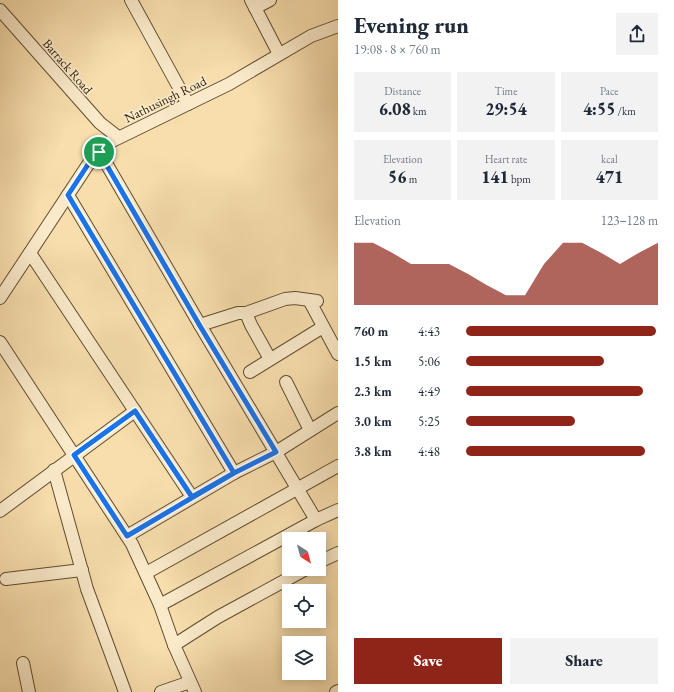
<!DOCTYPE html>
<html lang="en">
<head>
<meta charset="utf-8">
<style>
	:root { --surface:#fff; --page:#f2f2f3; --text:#1f2937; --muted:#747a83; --accent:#8f2418 }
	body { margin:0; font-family:"EB Garamond",serif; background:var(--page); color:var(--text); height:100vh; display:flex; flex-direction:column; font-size:15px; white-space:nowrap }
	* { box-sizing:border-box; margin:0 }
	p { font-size:13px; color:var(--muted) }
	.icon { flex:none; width:22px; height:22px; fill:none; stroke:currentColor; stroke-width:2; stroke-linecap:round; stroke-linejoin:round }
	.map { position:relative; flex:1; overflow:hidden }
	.sheet { display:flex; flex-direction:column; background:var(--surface); width:336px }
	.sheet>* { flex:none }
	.needle { width:26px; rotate:144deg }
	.tools { position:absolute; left:282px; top:532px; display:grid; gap:8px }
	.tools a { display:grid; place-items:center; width:44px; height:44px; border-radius:0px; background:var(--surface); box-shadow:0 2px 10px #0003; font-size:20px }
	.pin { position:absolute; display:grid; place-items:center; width:34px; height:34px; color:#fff; margin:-17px; border:2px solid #fff; border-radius:50%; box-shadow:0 1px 4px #0007 }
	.round { display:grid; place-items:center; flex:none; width:42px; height:42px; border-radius:0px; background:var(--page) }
	.headline { display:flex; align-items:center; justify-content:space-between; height:68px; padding:0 16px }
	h1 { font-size:22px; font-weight:800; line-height:30px }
	.stats { display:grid; grid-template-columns:repeat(3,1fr); gap:6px; height:68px; padding:4px 16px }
	.stats div { display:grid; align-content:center; border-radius:0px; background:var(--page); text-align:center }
	.stats b { font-size:17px; font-weight:800 }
	.stats small { font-size:11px; font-weight:400 }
	.stats p { font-size:11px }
	.chart { height:112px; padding:8px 16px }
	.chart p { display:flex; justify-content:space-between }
	.chart svg { width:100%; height:72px; margin-top:4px; fill:var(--accent); opacity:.7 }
	.button { display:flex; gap:8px; margin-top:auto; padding:8px 16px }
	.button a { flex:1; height:46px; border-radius:0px; background:var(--accent); color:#fff; font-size:16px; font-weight:800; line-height:46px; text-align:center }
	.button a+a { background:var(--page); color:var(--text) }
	ul { padding:0 16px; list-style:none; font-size:13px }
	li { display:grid; grid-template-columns:64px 48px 1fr; align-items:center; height:30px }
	li i { height:10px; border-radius:5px; background:var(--accent) }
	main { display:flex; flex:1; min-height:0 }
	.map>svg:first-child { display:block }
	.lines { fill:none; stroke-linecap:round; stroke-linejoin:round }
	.street-casing { stroke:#604c31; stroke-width:14 }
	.street { stroke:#faeaca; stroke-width:12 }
	.route-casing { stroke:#fff; stroke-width:8 }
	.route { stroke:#1a73e8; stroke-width:5 }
	.labels { text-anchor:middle; stroke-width:3.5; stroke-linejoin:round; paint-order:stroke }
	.street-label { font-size:13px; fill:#2d1b08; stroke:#faeaca }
</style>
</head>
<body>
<main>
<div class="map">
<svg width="338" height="692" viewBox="0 0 338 692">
	<rect width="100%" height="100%" fill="#f8dead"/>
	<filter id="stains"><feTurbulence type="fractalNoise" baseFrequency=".005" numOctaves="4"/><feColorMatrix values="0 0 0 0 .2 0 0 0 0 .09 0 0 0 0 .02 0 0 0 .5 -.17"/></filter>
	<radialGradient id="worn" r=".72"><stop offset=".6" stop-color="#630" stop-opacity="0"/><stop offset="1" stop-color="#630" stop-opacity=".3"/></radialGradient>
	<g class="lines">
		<defs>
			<g id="street">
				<path d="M131,0L188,104"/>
				<path d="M251,0L279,54"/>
				<path d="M255,8L270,0"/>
				<path d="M0,10L100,123L118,137"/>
				<path d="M99,151L200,325L316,520"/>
				<path d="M68,195L234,473"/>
				<path d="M30,253L192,497"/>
				<path d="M0,298L91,160L106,144L229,84L311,36L338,26"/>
				<path d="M309,300L338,354"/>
				<path d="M246,313L251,325L270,359"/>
				<path d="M200,325L238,313H246L285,299L295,298L317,301"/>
				<path d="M0,342L132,544L160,605L174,645L195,692"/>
				<path d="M250,372L323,327"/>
				<path d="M286,382L310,430"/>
				<path d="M54,470L87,589L125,692"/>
				<path d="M0,511L135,411"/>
				<path d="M127,536L234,473L276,452L338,413"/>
				<path d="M319,562L338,553"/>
				<path d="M146,573L338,466"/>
				<path d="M6,579L82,570"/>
				<path d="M160,605L316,520L338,510"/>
				<path d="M174,645L218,617L306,569"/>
				<path d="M23,663L29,692"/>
				<path d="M161,692L190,682"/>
				<path d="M336,692L338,691"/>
			</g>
		</defs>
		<use href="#street" class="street-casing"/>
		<use href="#street" class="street"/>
	</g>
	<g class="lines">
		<defs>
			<path id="route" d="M99,152L91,160L68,195L234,473L192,497L135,411L74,455L127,536L234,473L276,452L200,326L99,152"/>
		</defs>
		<use href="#route" class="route-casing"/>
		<use href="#route" class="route"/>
	</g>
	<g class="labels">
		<g class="street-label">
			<text transform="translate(68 66) rotate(49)" y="5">Barrack Road</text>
			<text transform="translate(165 99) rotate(-26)" y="5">Nathusingh Road</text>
		</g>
	</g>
	<rect width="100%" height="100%" filter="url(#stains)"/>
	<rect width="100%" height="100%" fill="url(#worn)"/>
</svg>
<div class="tools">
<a><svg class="needle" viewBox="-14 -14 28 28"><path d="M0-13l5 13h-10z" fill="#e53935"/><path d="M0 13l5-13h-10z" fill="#747a83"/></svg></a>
<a><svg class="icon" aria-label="locate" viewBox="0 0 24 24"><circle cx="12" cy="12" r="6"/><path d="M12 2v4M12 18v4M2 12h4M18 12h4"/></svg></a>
<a><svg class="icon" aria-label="layers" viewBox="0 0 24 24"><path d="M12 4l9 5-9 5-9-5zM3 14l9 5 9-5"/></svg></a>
</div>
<div class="pin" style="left:99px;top:152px;background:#1e9e55"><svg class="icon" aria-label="arrive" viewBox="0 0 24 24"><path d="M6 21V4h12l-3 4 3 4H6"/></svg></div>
</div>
<section class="sheet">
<div class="headline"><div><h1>Evening run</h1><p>19:08 · 8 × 760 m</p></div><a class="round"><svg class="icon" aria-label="share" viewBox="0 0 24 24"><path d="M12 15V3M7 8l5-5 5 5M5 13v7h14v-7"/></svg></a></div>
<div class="stats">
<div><p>Distance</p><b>6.08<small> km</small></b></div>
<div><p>Time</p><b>29:54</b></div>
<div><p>Pace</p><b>4:55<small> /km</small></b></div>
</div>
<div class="stats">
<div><p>Elevation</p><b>56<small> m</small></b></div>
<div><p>Heart rate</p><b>141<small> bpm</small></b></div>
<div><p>kcal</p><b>471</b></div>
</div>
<div class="chart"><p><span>Elevation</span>123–128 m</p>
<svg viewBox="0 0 160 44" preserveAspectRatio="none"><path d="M0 44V6L10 6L20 12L30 19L40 19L50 19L60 25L70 32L80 38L90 38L100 19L110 6L120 6L130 12L140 19L150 12L160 6V44z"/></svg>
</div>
<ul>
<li><b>760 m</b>4:43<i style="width:99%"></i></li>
<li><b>1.5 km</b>5:06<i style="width:72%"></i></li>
<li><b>2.3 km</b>4:49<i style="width:92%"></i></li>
<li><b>3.0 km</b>5:25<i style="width:57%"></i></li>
<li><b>3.8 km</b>4:48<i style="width:93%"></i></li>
</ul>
<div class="button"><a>Save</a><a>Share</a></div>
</section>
</main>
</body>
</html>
